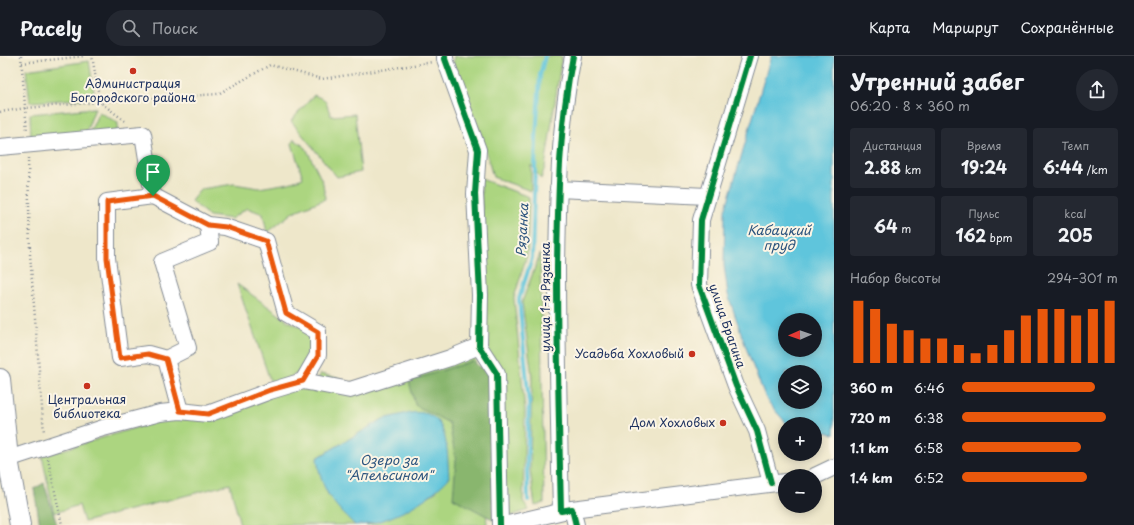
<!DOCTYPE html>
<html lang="ru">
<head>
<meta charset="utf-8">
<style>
	:root { --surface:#171b24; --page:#242831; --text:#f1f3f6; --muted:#9ea1a6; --line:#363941; --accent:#ea580c }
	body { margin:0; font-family:"Playpen Sans",sans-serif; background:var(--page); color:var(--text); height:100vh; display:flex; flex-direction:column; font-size:15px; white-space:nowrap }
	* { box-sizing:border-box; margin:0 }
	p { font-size:13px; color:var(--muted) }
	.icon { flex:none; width:22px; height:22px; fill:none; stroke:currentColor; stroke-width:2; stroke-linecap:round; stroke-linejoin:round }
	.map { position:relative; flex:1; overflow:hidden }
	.details { display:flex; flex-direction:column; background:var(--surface); width:300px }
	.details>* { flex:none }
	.needle { width:26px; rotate:268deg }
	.buttons { position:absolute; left:778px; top:257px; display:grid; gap:8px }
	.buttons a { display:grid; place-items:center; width:44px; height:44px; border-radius:50%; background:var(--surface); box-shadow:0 2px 10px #0003; font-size:20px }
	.pin { position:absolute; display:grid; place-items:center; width:34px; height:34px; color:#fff; margin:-41px -17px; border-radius:50% 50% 50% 0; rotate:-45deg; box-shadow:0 0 4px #0007 }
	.pin .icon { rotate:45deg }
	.round { display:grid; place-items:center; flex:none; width:42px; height:42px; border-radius:21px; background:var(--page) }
	.headline { display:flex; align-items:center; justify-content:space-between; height:68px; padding:0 16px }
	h1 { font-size:22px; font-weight:700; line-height:30px }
	.stats { display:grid; grid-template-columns:repeat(3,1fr); gap:6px; height:68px; padding:4px 16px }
	.stats div { display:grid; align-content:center; border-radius:4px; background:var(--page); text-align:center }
	.stats b { font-size:17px; font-weight:700 }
	.stats small { font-size:11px; font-weight:400 }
	.stats p { font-size:11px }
	.chart { height:112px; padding:8px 16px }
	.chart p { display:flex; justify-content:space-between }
	.chart svg { width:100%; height:72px; margin-top:4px; stroke:var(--accent); stroke-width:6 }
	ul { padding:0 16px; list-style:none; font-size:13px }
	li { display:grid; grid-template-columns:64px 48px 1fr; align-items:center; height:30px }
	li i { height:10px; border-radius:5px; background:var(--accent) }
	header { display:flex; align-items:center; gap:24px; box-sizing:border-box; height:56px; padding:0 20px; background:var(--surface); border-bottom:1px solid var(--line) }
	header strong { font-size:19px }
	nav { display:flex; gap:22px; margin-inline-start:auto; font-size:14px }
	.search { width:280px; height:36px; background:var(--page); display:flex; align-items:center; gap:10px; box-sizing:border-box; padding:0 14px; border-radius:22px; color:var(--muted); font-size:15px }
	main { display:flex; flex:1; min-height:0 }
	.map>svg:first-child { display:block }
	.green { fill:#acd580; stroke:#64826f }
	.forest { fill:#89b66e; stroke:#527266 }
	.water { fill:#5fc5dc; stroke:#3d7a9d; fill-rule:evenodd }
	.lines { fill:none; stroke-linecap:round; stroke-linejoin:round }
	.stream { stroke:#5fc5dc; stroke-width:4 }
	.minor-casing { stroke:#848b94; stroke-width:18 }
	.major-casing { stroke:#848b94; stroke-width:22 }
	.path { stroke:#848b94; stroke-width:2.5; stroke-dasharray:1 3; stroke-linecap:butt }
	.minor { stroke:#fff; stroke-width:16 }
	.major { stroke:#fff; stroke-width:20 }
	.cycleway-casing { stroke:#fcf5e5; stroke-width:8 }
	.cycleway { stroke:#00873e; stroke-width:6 }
	.route-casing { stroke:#fff; stroke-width:8 }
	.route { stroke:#ea580c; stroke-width:5 }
	.poi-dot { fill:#c8321e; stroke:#fcf5e5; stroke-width:1.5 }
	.labels { text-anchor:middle; stroke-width:4; stroke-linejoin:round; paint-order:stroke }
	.poi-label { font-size:12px; fill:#1b2f5e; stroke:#fcf5e5 }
	.street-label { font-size:12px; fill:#1b2f5e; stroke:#fcf5e5 }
	.water-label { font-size:13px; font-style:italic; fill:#2c547e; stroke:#fcf5e5 }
</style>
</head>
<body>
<header>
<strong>Pacely</strong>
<div class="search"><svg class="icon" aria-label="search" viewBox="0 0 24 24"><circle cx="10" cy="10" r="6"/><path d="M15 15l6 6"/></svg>Поиск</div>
<nav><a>Карта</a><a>Маршрут</a><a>Сохранённые</a></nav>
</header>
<main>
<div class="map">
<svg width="834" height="469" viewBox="0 0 834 469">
	<rect width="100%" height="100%" fill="#fcf5e5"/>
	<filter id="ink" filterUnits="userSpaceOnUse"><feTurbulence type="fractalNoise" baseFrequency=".025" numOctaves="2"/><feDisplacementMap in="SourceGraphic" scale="8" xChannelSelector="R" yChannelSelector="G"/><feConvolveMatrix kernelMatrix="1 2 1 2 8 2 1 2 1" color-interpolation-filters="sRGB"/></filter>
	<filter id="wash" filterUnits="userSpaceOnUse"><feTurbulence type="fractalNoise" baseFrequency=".012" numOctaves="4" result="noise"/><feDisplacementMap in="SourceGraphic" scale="16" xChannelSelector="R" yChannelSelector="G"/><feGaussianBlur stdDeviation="0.9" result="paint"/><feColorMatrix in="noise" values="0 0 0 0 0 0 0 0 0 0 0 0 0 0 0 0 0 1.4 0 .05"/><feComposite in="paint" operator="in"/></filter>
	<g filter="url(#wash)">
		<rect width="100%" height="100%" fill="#eee7ca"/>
		<g class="green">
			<path d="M454,0H562L545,111L541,123L531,109V135L493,121L482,81L453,7Z"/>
			<path d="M89,5L95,42L30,46L26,14Z"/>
			<path d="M314,39L325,44L331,60L355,58L361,116L337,121L291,65Z"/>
			<path d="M95,52L85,79L31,84L30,58Z"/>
			<path d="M99,56L118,67L117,76L88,80Z"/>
			<path d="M294,83L306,92L323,127L325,143L293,156L267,177L263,158L247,152L231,163L209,160L191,145L201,133L234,128L259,132L289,127L303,122L292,88Z"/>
			<path d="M481,123L529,141L527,199L514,242L525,355L523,445L529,454L507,461L485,288Z"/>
			<path d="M540,198L544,447L535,450L530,414L532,320L522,246Z"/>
			<path d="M237,228L288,265L311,275L314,297L304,314L272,330Z"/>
			<path d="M475,298L487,469H366L406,454L437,435L383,363L317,402L328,439L355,469H240L230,428L84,466L79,449L54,457L42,400L158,365L294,332L315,335L320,318L339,322L350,339Z"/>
		</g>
		<g class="forest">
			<path d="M472,305L489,318L494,464L453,442L456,405L449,367L415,349L409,325Z"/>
			<path d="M44,427L57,469H40L34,433Z"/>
		</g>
		<g class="water">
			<path d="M771,0H834V378L815,374V368H787L767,345L750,303L728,239L724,209L725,155ZM785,264H815V294H785ZM785,316H815V346H785Z"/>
			<path d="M408,357C413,357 418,356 423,357C450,361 447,402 449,422C428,445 387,469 355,469C332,447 321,434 317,402L383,363Z"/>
		</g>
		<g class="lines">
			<path class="stream" d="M528,444L527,413L529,347L519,243L532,202L536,81L540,19L545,0"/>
		</g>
	</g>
	<g filter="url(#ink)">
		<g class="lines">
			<defs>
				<g id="minor">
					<path d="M445,0V3L478,94L475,138L480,239L479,290L497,318L500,469"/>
					<path d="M573,0C559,69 558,140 557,211C557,292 559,374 561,455L572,453L576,469"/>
					<path d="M750,0L701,164L699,229L736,330L757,375L771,427"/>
					<path d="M0,91L143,78L153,140L208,169L225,171L266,185L286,257L318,276V299L303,325"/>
					<path d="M558,133L707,140"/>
					<path d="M153,140L107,146V202L120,302L148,298L166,303L188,292L162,206L210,186L208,169"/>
					<path d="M166,303L180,355"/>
					<path d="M8,403L103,372L160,357L180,355L208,358L270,335L303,325L350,334L450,302L479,290"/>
					<path d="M815,420L834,411"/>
					<path d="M504,469L572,453L785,426"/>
				</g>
				<path id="major" d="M0,323L8,403L20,469"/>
			</defs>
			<use href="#minor" class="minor-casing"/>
			<use href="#major" class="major-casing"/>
			<g class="path">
				<path d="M21,0L27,75"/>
				<path d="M22,7L84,0"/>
				<path d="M0,56L26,52L100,46L92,0"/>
				<path d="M125,65L100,46L218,38L270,9L322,23L433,6"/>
				<path d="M28,102L30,198L44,377"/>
				<path d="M48,403L62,469"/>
			</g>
			<use href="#minor" class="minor"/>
			<use href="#major" class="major"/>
			<defs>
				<g id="cycleway">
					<path d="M445,0V3L478,94L475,138L480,239L479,290L497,318L500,469"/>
					<path d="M573,0C559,69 558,140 557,211C557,292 559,374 561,455L572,453L576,469"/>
					<path d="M750,0L701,164L699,229L736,330L757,375L771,427"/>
				</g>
			</defs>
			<use href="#cycleway" class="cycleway-casing"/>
			<use href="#cycleway" class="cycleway"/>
		</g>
	</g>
	<g class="lines" filter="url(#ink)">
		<defs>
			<path id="route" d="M153,140L208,169L226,171L266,185L286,257L318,276V300L303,325L270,334L208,358L180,355L166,303L148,298L120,302L107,202V146Z"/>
		</defs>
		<use href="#route" class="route-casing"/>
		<use href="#route" class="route"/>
	</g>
	<g class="poi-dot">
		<circle cx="133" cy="15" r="4"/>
		<circle cx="692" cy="298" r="4"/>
		<circle cx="87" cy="330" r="4"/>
		<circle cx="723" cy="367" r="4"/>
	</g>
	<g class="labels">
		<g class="poi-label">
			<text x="133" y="32">Администрация<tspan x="133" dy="14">Богородского района</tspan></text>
			<text x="684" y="302" text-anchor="end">Усадьба Хохловый</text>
			<text x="87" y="348">Центральная<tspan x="87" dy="14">библиотека</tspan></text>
			<text x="715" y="371" text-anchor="end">Дом Хохловых</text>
		</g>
		<g class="street-label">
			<text transform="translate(546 241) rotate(-90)" y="4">улица 1-я Рязанка</text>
			<text transform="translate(727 270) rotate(71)" y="4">улица Брагина</text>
		</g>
		<g class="water-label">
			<text transform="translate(522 174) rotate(-87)" y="5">Рязанка</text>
			<text x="779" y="179">Кабацкий<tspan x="779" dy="15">пруд</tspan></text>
			<text x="389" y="409">Озеро за<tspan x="389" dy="15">"Апельсином"</tspan></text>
		</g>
	</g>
</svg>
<div class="buttons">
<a><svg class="needle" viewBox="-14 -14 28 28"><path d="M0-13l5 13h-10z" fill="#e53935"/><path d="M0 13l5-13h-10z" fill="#9ea1a6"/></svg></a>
<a><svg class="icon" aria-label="layers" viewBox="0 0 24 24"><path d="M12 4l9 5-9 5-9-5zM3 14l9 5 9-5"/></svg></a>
<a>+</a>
<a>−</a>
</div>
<div class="pin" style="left:153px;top:140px;background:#1e9e55"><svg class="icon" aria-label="arrive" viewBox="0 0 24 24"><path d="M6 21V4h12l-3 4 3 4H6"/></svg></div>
</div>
<section class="details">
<div class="headline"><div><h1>Утренний забег</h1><p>06:20 · 8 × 360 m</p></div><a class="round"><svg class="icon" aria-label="share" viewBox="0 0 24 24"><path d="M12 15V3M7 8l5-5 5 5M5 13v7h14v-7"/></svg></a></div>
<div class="stats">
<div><p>Дистанция</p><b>2.88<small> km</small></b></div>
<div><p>Время</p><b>19:24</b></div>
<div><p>Темп</p><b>6:44<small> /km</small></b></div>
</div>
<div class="stats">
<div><b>64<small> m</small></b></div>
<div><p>Пульс</p><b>162<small> bpm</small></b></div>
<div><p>kcal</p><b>205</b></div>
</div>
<div class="chart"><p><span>Набор высоты</span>294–301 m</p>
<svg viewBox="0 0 160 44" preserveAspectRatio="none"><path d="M5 44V6M15 44V11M25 44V20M35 44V24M45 44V29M55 44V29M65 44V33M75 44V38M85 44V33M95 44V24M105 44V15M115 44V11M125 44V11M135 44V15M145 44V11M155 44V6"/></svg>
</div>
<ul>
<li><b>360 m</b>6:46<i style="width:85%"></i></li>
<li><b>720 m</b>6:38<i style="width:92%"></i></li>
<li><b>1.1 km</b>6:58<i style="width:76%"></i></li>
<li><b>1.4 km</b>6:52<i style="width:80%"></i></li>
</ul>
</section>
</main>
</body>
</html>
